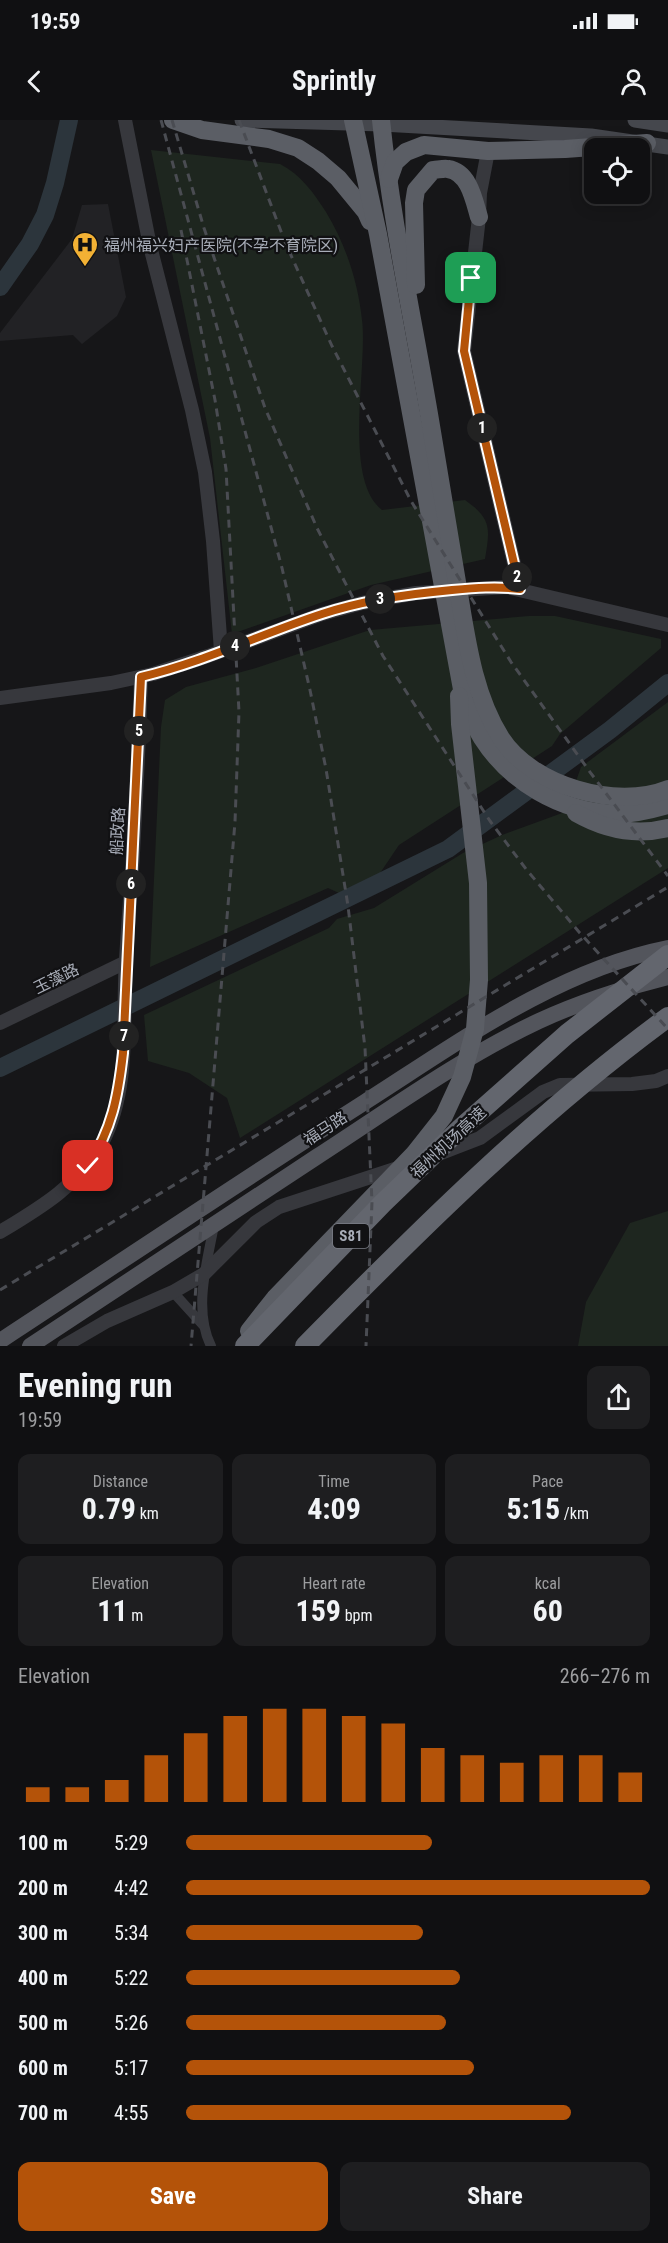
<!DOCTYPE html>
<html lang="en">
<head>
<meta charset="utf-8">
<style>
	:root { --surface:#101012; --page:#1e1e20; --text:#f1f3f6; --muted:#9c9d9f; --line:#303032; --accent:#b45309 }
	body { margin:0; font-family:"Roboto Condensed","Noto Sans SC",sans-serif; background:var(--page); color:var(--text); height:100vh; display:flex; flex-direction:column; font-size:22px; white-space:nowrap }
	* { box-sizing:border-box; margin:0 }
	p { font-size:20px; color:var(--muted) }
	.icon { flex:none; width:33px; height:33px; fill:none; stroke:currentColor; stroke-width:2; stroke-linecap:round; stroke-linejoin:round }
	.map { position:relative; height:1226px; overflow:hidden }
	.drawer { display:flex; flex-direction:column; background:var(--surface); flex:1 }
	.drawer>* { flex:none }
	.tools { position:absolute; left:584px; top:18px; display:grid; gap:12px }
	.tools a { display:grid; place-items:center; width:66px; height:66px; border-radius:12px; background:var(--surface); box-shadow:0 3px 15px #0003,0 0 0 2px var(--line); font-size:30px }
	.pin { position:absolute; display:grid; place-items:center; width:51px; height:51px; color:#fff; margin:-26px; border-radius:12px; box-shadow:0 3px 9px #0006 }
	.km { position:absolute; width:30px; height:30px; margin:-15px; border-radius:50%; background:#222; color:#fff; font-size:16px; line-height:30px; text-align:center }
	.round { display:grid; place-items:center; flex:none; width:63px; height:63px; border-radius:12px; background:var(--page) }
	.summary { display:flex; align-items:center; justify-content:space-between; height:102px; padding:0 18px }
	h1 { font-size:33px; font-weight:700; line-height:45px }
	.metrics { display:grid; grid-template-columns:repeat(3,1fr); gap:9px; height:102px; padding:6px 18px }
	.metrics div { display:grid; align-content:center; border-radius:12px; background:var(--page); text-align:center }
	.metrics b { font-size:30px; font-weight:700 }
	.metrics small { font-size:16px; font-weight:400 }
	.metrics p { font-size:16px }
	.chart { height:168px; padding:12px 18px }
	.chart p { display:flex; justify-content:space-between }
	.chart svg { width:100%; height:108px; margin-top:6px; stroke:var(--accent); stroke-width:6 }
	.primary-button { display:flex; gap:12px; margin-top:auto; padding:12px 18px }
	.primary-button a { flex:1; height:69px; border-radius:12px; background:var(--accent); color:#fff; font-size:24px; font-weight:700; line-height:69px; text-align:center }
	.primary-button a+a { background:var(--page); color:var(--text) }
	ul { padding:0 18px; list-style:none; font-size:20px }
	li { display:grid; grid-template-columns:96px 72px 1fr; align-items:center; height:45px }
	li i { height:15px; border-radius:8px; background:var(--accent) }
	.status { display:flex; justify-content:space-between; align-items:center; height:42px; padding:0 30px; background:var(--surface); direction:ltr }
	.status svg { height:16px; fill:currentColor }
	header { display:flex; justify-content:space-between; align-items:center; height:78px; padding:0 18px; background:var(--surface); font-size:27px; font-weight:700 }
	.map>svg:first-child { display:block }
	.built { fill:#222225 }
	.green { fill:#1e261f }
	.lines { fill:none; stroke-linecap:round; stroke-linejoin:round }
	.river { stroke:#2c353c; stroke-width:18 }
	.minor { stroke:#37383d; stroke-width:10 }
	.tertiary { stroke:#37383d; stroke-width:14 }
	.secondary { stroke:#45474d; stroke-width:15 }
	.primary { stroke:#53555c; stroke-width:16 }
	.trunk { stroke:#5b5e65; stroke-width:18 }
	.motorway { stroke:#63666e; stroke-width:20 }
	.rail { stroke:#4a4c52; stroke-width:3; stroke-dasharray:8 6; stroke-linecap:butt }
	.route-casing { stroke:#fff; stroke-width:12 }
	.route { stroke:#b45309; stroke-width:8 }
	.labels { text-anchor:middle; stroke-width:4.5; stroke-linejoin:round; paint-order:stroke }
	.shield { fill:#111113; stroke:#7b7e86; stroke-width:1.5 }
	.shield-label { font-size:15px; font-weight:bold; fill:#a8adb8 }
	.poi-label { font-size:16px; fill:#a8adb8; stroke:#111113; text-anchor:start }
	.street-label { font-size:16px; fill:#a8adb8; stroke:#111113 }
</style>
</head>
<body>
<div class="status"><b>19:59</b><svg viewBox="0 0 49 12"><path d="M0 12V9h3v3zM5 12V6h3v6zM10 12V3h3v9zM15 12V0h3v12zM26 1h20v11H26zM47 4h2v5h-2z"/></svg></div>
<header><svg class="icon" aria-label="back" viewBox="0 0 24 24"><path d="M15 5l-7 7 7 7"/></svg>Sprintly<svg class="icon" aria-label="person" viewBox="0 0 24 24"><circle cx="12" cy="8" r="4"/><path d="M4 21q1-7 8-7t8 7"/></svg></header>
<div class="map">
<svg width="668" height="1226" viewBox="0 0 668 1226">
	<rect width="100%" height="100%" fill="#161618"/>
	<path class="built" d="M108,84L126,177L117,196L82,224L73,215L0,221V213L72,119L82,85Z"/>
	<g class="green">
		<path d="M151,30L280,44C300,54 314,73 326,92C346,125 358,162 362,200C368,246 342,359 382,390L465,380C492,399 490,409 485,439L371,465L232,514L210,318Z"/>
		<path d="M529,496H555L661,519V528L560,614L552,626L399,725L378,756L339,773L328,768L150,847L161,607L165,580L186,567L256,548L370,510Z"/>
		<path d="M668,582V748L240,1018L227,978L189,953L148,941L144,895L329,808L337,799L374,788L463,733L502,715L565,692L581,647Z"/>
		<path d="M668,1091V1226H578L586,1182L630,1103Z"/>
	</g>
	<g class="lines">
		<g class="river">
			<path d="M0,167L30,124L45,95L55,63L69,0"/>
			<path d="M0,948L448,729L610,610L668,563"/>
		</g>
		<g class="minor">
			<path d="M173,1172L203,1205"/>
			<path d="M211,1226C193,1190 207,1143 214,1105"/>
		</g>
		<g class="tertiary">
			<path d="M125,0L150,126L192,290L205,352L213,421L221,531"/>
			<path d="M488,31L480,73L479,97L464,231L520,469"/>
			<path d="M0,578L111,563L153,554L208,536L322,494L362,483L416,473L507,467L668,505"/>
			<path d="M0,903L126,842"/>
			<path d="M436,1035L480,1018L543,972L560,965L632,964L656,961L668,956"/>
			<path d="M0,1112C40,1088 79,1065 102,1023C131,968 122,899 126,839C133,745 138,651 141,557"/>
			<path d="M64,1226L107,1201L173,1172L204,1154L256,1102L279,1087L401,1047"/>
		</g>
		<g class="secondary">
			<path d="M242,0L382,4L591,16L668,27"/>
			<path d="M635,0L668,5"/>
		</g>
		<g class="primary">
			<path d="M0,1221C122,1141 243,1060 365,982C459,922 557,850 668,828"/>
			<path d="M30,1226C126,1163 222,1099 318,1036C389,990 462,937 539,901C580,882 624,868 668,857"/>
		</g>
		<g class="trunk">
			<path d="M173,0L202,10L269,19L298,28L318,41L338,58L366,92L370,101"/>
			<path d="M353,0L378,114L464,580C470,592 474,606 482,618C510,662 560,691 613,694C631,695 651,690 668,685"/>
			<path d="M381,0C392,107 416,212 433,318C441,366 449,414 457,462C466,514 472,572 501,618C532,666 616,690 668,669"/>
			<path d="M389,59L395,42L406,32L424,25L488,31L565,29L647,23"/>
			<path d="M416,165L414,83L416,70L433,50C437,50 444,48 448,49C469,52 474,80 479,97"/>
			<path d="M576,693C604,709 636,716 668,708"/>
			<path d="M249,1211L275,1178L414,1034L444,996L462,957L475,909L479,860L478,763L460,604L459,576"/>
		</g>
		<g class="motorway">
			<path d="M245,1226L383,1083L461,1008L567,914L668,835"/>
			<path d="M305,1226C420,1109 536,994 668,897"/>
		</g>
		<g class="rail">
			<path d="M161,0L282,448L310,570L326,649L348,786L365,928L372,1082L366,1226"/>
			<path d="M172,0L204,108L265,288L317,408L383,536L490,701L526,749L579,812L668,909"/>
			<path d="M239,0L285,122L332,226L411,381L511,542L590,652L668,756"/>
			<path d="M181,110L215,280L226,349L239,592L235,702L191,1226"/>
			<path d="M0,1170L668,767"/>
		</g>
	</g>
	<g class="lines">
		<defs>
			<path id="route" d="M88,1046C112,1009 118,977 123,933L141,557C204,542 261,514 322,494C364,480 407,474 452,470C474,468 497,466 520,469L464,231L471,158"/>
		</defs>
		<use href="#route" class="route-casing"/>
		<use href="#route" class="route"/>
	</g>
	<defs>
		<symbol id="hospital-pin" viewBox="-11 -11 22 30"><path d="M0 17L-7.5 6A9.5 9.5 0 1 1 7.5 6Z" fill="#f2b134" stroke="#111113"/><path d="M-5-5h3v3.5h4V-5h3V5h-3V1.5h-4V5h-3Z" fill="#111"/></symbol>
	</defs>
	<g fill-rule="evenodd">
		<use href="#hospital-pin" x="70" y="110" width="30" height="40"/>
	</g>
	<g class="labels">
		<rect class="shield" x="333" y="1104" width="36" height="24" rx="4.5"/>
		<g class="shield-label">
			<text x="351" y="1121">S81</text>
		</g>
		<g class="poi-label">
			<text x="104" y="131">福州福兴妇产医院(不孕不育院区)</text>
		</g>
		<g class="street-label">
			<text transform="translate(117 711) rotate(-87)" y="6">船政路</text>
			<text transform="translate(56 858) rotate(-26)" y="6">玉藻路</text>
			<text transform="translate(325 1008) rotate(-33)" y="6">福马路</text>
			<text transform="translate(448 1022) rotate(-43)" y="6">福州机场高速</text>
		</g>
	</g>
</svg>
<div class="tools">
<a><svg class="icon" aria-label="locate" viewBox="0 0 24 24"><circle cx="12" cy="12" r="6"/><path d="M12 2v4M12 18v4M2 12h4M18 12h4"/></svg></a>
</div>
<div class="pin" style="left:471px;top:158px;background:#1e9e55"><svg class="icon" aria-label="arrive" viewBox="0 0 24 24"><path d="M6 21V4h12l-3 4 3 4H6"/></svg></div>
<div class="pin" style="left:88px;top:1046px;background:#d93025"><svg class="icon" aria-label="check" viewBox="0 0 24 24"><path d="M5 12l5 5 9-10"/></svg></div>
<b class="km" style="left:482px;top:308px">1</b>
<b class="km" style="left:517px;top:457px">2</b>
<b class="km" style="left:380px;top:479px">3</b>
<b class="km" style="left:235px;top:526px">4</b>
<b class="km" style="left:139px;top:611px">5</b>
<b class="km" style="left:131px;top:764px">6</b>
<b class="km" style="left:124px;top:916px">7</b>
</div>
<section class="drawer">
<div class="summary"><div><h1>Evening run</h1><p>19:59</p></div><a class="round"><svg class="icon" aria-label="share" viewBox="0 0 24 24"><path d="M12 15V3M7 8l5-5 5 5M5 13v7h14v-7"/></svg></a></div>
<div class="metrics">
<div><p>Distance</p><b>0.79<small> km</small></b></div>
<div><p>Time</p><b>4:09</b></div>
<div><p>Pace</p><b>5:15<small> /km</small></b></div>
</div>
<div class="metrics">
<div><p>Elevation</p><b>11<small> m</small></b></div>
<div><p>Heart rate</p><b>159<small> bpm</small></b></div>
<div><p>kcal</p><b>60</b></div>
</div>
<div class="chart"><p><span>Elevation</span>266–276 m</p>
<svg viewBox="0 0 160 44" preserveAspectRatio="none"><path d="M5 44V38M15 44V38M25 44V35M35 44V25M45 44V16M55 44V9M65 44V6M75 44V6M85 44V9M95 44V12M105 44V22M115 44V25M125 44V28M135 44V25M145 44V25M155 44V32"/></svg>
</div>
<ul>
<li><b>100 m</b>5:29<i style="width:53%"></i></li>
<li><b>200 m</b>4:42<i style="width:100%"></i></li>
<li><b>300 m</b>5:34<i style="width:51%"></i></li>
<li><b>400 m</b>5:22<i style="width:59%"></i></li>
<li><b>500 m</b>5:26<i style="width:56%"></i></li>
<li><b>600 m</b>5:17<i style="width:62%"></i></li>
<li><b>700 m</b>4:55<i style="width:83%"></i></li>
</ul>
<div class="primary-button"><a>Save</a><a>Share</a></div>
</section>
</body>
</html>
